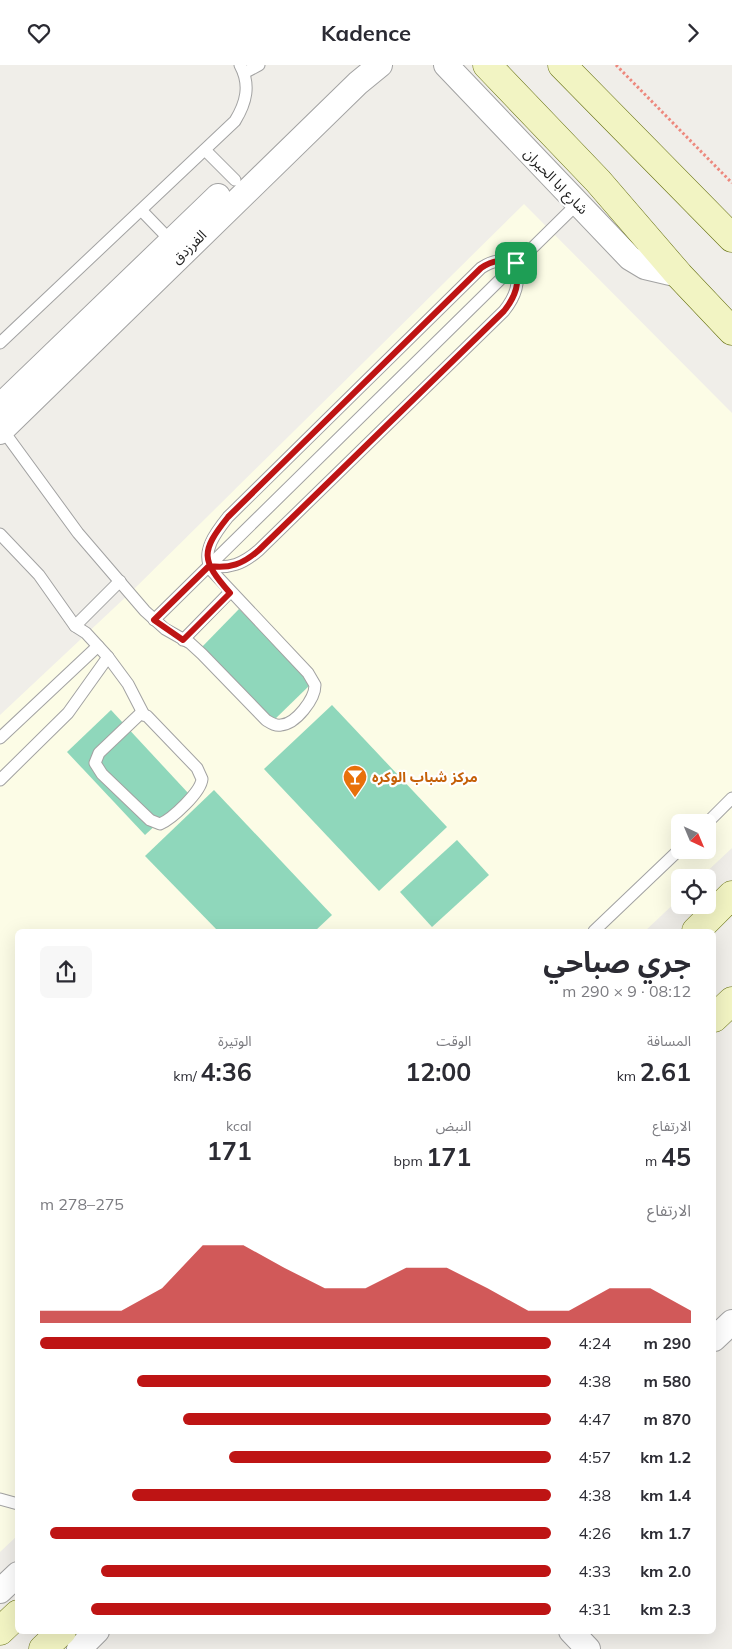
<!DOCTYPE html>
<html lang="ar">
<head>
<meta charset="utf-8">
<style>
	:root { --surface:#fff; --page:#f7f7f7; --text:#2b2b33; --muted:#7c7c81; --accent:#be1414 }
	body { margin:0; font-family:Mulish,"Noto Sans Arabic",sans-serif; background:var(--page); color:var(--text); direction:rtl; height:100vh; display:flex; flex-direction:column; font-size:19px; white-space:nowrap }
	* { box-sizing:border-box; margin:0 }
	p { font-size:16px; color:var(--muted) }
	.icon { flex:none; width:28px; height:28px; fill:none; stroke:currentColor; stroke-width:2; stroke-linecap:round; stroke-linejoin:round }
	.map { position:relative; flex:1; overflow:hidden; direction:ltr }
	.panel { position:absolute; left:15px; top:864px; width:701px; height:705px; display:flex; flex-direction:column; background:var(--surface); border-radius:8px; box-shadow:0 5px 20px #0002; direction:rtl }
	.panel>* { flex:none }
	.needle { width:32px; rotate:136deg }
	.controls { position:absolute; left:671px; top:749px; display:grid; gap:10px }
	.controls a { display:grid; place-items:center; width:45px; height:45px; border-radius:8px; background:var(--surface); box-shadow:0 5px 20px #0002; font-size:25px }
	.pin { position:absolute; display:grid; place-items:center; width:42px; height:42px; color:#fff; margin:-21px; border-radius:10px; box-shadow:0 2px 8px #0006 }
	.round { display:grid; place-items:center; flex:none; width:52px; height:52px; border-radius:8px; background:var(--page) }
	.summary { display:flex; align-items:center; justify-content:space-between; height:85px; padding:0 25px }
	h1 { font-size:28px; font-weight:700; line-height:38px }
	.metrics { display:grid; grid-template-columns:repeat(3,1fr); gap:8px; height:85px; padding:5px 25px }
	.metrics div { display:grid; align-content:center }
	.metrics b { font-size:25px; font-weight:700 }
	.metrics small { font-size:14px; font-weight:400 }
	.metrics p { font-size:14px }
	.chart { height:140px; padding:10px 25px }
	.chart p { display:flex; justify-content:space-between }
	.chart svg { width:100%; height:90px; margin-top:5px; fill:var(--accent); opacity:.7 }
	ul { padding:0 25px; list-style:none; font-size:16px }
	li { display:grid; grid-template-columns:80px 60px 1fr; align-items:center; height:38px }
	li i { height:12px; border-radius:6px; background:var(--accent) }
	header { display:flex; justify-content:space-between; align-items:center; height:65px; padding:0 25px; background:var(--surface); font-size:22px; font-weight:700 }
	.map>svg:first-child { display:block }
	.education { fill:#fcfce6; fill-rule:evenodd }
	.pitch { fill:#8fd7bb }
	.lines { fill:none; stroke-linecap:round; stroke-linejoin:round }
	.lane-casing { stroke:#a2a2a2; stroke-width:13 }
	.street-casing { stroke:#a2a2a2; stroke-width:26 }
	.secondary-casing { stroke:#667010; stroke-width:29 }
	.path { stroke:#ed887d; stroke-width:3; stroke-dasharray:2.5 2.5; stroke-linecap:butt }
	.lane { stroke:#fff; stroke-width:11 }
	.street { stroke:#fff; stroke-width:24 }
	.secondary { stroke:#f2f4c3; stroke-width:28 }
	.route-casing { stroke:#fff; stroke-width:10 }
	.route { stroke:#be1414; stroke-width:6 }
	.labels { text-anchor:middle; stroke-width:4.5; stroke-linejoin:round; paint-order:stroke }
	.street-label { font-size:14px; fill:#212121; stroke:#fff }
	.food-label { font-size:14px; font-weight:bold; fill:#c56008; stroke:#fff; text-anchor:start }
</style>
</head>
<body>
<header><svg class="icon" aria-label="forward" viewBox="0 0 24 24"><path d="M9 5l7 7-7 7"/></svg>Kadence<svg class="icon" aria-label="heart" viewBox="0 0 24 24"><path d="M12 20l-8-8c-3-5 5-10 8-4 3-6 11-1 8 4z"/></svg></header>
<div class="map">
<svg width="732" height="1584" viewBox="0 0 732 1584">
	<rect width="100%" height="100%" fill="#f0eee9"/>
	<path class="education" d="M524,139L732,348V783L701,812H680V833L645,866H18V1470L0,1487V650L130,528ZM680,758H708V785H680Z"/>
	<g class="pitch">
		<path d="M239,544L312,618L272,657L200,584Z"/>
		<path d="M332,640L447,762L379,826L264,704Z"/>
		<path d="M111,645L189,729L145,770L67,687Z"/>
		<path d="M214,725L332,850L315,866H218L145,791Z"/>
		<path d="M457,775L489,810L432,862L400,827Z"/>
	</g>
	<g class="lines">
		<defs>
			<g id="lane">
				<path d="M244,8L259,0"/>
				<path d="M205,85L235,115"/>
				<path d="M142,146L171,176"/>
				<path d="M0,278L235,56C246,38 251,20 240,0"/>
				<path d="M2,364L78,468L145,546L165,564L190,578L202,589L266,655C271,658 275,661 281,660C296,659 315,634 315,620L308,608L212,506C200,487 216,467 228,452L481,203C493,195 502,194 516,198C520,218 516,231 504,246L259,485C243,499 230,504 209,501"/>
				<path d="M0,469L39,510L75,561L86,568L108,592L128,619L144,650"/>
				<path d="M154,555L577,139"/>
				<path d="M75,561L120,516"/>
				<path d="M183,575L230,527"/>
				<path d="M140,649L147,651L197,703L202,714C201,727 172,754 160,759L150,755L102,709L95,698L99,688Z"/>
				<path d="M0,673L98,581"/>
				<path d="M0,715L68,648L108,592"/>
				<path d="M707,758L732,733"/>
				<path d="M594,866L680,784"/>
				<path d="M0,1434L18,1439"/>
			</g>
			<g id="street">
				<path d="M446,0L630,193L645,202L679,210"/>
				<path d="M0,341L218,131"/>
				<path d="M0,367L358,18L380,0"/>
				<path d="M714,1274L732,1257"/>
				<path d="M0,1526L18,1509"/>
				<path d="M571,1566L588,1584"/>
				<path d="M79,1584L97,1566"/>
			</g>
			<g id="secondary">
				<path d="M487,0L598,116L679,210L732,266"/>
				<path d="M562,0L732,173"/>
				<path d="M696,866L732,830"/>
				<path d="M714,953L732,936"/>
				<path d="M0,1566L18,1549"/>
				<path d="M43,1584L62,1566"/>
			</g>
		</defs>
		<use href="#lane" class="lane-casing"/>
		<use href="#street" class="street-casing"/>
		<use href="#secondary" class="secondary-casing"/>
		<path class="path" d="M616,0L732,118"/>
		<use href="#lane" class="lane"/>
		<use href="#street" class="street"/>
		<use href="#secondary" class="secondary"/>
	</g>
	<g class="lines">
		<defs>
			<path id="route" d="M516,198C520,218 516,231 504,246L259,485C243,499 230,504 209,501L154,555L183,575L230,528C201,495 200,487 228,452L481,203C493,195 502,194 516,198"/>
		</defs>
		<use href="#route" class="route-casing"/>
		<use href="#route" class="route"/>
	</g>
	<defs>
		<symbol id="bar-pin" viewBox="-11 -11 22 30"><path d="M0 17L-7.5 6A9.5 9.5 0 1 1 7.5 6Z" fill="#e8710a" stroke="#fff"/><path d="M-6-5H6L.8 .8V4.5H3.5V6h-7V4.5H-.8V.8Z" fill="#fff"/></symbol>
	</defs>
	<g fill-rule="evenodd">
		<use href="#bar-pin" x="341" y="698" width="28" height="38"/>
	</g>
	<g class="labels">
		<g class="street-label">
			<text transform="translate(556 116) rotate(46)" y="5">شارع ابا الحيران</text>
			<text transform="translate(189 182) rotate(-44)" y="5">الفرزدق</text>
		</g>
		<g class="food-label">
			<text x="372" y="717">مركز شباب الوكره</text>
		</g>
	</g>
</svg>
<div class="controls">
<a><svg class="needle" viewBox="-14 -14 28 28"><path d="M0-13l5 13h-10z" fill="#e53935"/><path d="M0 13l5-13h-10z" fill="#7c7c81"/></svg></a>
<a><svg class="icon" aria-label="locate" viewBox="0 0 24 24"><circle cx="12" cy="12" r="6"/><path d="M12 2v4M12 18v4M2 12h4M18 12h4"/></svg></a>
</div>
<div class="pin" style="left:516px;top:198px;background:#1e9e55"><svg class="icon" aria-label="arrive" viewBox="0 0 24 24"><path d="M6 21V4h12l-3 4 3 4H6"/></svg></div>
<section class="panel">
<div class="summary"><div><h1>جري صباحي</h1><p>08:12 · 9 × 290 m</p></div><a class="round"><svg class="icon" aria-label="share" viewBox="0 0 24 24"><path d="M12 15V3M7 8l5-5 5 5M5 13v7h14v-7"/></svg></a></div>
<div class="metrics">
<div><p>المسافة</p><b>2.61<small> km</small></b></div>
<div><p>الوقت</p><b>12:00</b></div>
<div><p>الوتيرة</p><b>4:36<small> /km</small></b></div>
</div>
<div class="metrics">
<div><p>الارتفاع</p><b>45<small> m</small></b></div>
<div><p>النبض</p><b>171<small> bpm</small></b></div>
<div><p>kcal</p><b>171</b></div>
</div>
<div class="chart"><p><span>الارتفاع</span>275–278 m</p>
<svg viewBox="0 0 160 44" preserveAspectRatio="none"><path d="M0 44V38L10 38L20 38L30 27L40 6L50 6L60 17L70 27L80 27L90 17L100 17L110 27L120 38L130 38L140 27L150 27L160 38V44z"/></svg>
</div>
<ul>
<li><b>290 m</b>4:24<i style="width:100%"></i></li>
<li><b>580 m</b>4:38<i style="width:81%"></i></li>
<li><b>870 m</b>4:47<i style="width:72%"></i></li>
<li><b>1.2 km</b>4:57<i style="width:63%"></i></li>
<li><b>1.4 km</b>4:38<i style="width:82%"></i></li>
<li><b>1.7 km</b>4:26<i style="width:98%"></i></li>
<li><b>2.0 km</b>4:33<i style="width:88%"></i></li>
<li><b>2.3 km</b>4:31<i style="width:90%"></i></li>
</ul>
</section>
</div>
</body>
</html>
